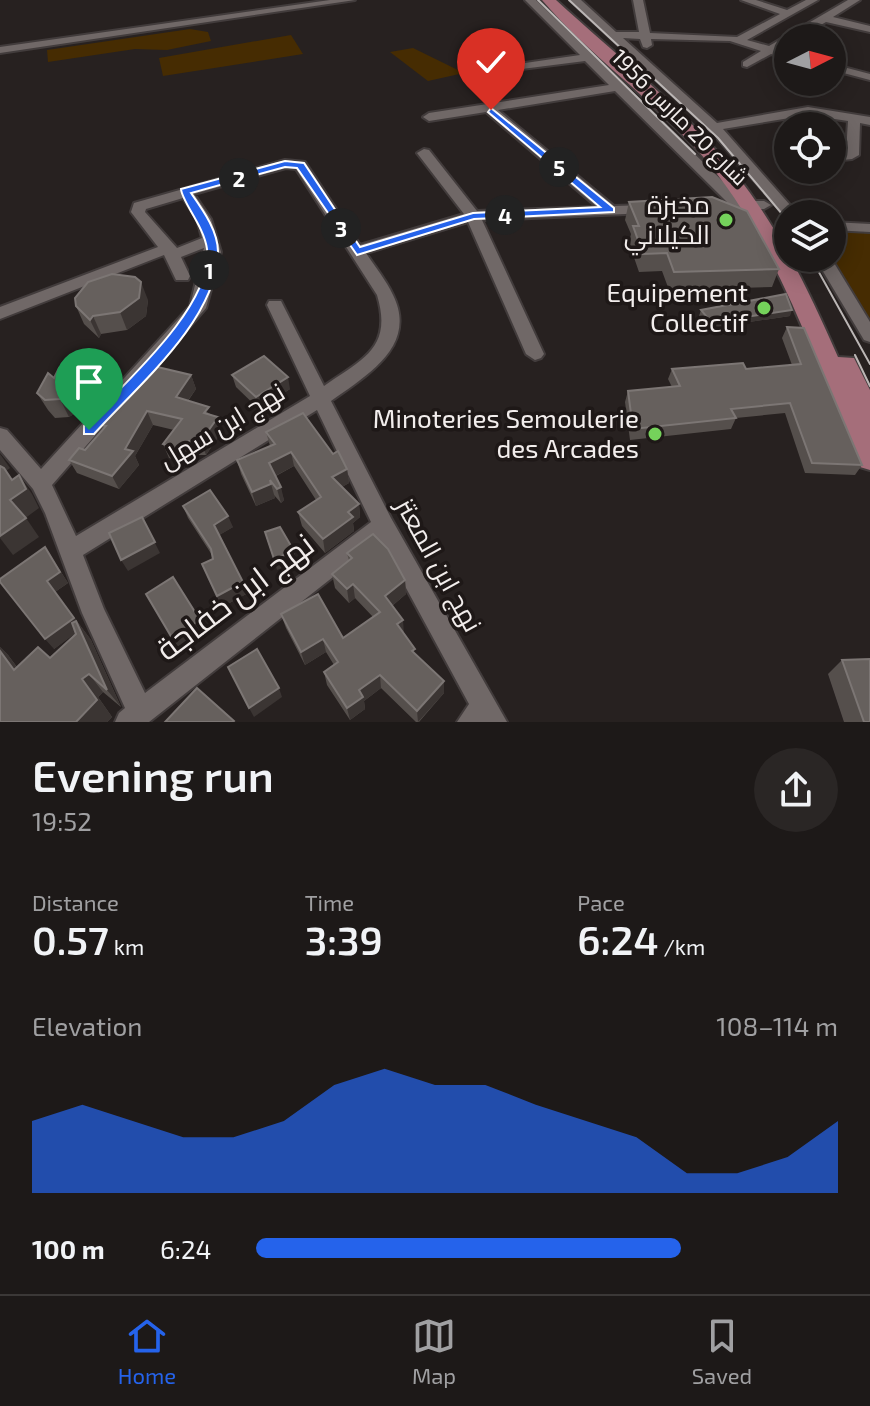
<!DOCTYPE html>
<html lang="en">
<head>
<meta charset="utf-8">
<style>
	:root { --surface:#1d1918; --page:#2a2625; --text:#f1f3f6; --muted:#a0a0a2; --line:#3b3837; --accent:#2563eb }
	body { margin:0; font-family:"Exo 2",Cairo,sans-serif; background:var(--page); color:var(--text); height:100vh; display:flex; flex-direction:column; font-size:30px; white-space:nowrap }
	* { box-sizing:border-box; margin:0 }
	p { font-size:26px; color:var(--muted) }
	.icon { flex:none; width:44px; height:44px; fill:none; stroke:currentColor; stroke-width:2; stroke-linecap:round; stroke-linejoin:round }
	.map { position:relative; height:722px; overflow:hidden }
	.side { display:flex; flex-direction:column; background:var(--surface); flex:1 }
	.side>* { flex:none }
	.needle { width:52px; rotate:84deg }
	.controls { position:absolute; left:774px; top:24px; display:grid; gap:16px }
	.controls a { display:grid; place-items:center; width:72px; height:72px; border-radius:50%; background:var(--surface); box-shadow:0 4px 20px #0003,0 0 0 2px var(--line); font-size:40px }
	.pin { position:absolute; display:grid; place-items:center; width:68px; height:68px; color:#fff; margin:-82px -34px; border-radius:50% 50% 50% 0; rotate:-45deg; box-shadow:0 0 8px #0007 }
	.pin .icon { rotate:45deg }
	.km { position:absolute; width:40px; height:40px; margin:-20px; border-radius:50%; background:#222; color:#fff; font-size:22px; line-height:40px; text-align:center }
	.round { display:grid; place-items:center; flex:none; width:84px; height:84px; border-radius:42px; background:var(--page) }
	.overview { display:flex; align-items:center; justify-content:space-between; height:136px; padding:0 32px }
	h1 { font-size:44px; font-weight:600; line-height:60px }
	.figures { display:grid; grid-template-columns:repeat(3,1fr); gap:12px; height:136px; padding:8px 32px }
	.figures div { display:grid; align-content:center }
	.figures b { font-size:40px; font-weight:600 }
	.figures small { font-size:22px; font-weight:400 }
	.figures p { font-size:22px }
	.chart { height:224px; padding:16px 32px }
	.chart p { display:flex; justify-content:space-between }
	.chart svg { width:100%; height:144px; margin-top:8px; fill:var(--accent); opacity:.7 }
	ul { padding:0 32px; list-style:none; font-size:26px }
	li { display:grid; grid-template-columns:128px 96px 1fr; align-items:center; height:60px }
	li i { height:20px; border-radius:10px; background:var(--accent) }
	.dock { display:flex; justify-content:space-around; align-items:center; height:112px; border-top:2px solid var(--line); background:var(--surface); font-size:22px; color:var(--muted) }
	.dock a { display:grid; justify-items:center; gap:4px }
	.dock .active { color:var(--accent) }
	.map>svg:first-child { display:block }
	.green { fill:#462c02 }
	.lines { fill:none; stroke-linecap:round; stroke-linejoin:round }
	.minor-casing { stroke:#423c3c; stroke-width:4 }
	.major-casing { stroke:#423c3c; stroke-width:4 }
	.minor { fill:#706867; fill-rule:evenodd }
	.major { fill:#a56e7a; fill-rule:evenodd }
	.tram { stroke:#bcb7b6; stroke-width:2 }
	.wall { fill:#554f4c }
	.shaded-wall { fill:#3b3533 }
	.building { fill:#66605d; stroke:#7c7674; stroke-width:2 }
	.route { fill:#2563eb; stroke:#fff; stroke-width:2 }
	.poi-dot { fill:#75d25b; stroke:#1e1817; stroke-width:3 }
	.labels { text-anchor:middle; stroke-width:7; stroke-linejoin:round; paint-order:stroke }
	.far-street-label { font-size:22px; fill:#f2edec; stroke:#1e1817 }
	.poi-label { font-size:26px; fill:#f2edec; stroke:#1e1817; text-anchor:end }
	.street-label { font-size:26px; fill:#f2edec; stroke:#1e1817 }
	.near-street-label { font-size:32px; fill:#f2edec; stroke:#1e1817 }
</style>
</head>
<body>
<div class="map">
<svg width="870" height="722" viewBox="0 0 870 722">
	<rect width="100%" height="100%" fill="#272120"/>
	<g class="green">
		<path d="M190,29L208,32L211,41L167,50L135,49L48,62L47,50Z"/>
		<path d="M291,35L303,54L163,76L159,58Z"/>
		<path d="M413,48L464,73L428,81L390,52Z"/>
		<path d="M832,226L870,229V327L827,258H832Z"/>
	</g>
	<g class="lines">
		<defs>
			<g id="minor">
				<path d="M330,0H355L0,53V47Z"/>
				<path d="M525,0H536L743,201H764L771,205L764,209L706,210V204L727,202L615,91L498,110L614,206L649,205L656,209L649,213L482,220L544,354L541,358L535,360L526,354L468,222L366,253C375,267 386,280 393,295C418,346 367,375 331,401L391,518L507,722H457L469,704L380,540L149,722H115L119,713L125,708L82,613L45,513L33,489L0,450V428L7,430L41,469L190,306L204,248L181,257L190,276L188,280H176L164,255L0,319V307L158,247L131,212L134,203L285,160L305,162L360,245L464,214L417,153L424,149L429,150L477,211L597,207L486,112L429,121L423,117L429,113L609,85L585,61L481,74V70L485,69L580,55ZM286,168L296,169L377,295C393,348 363,359 324,386L281,301H269L267,305L310,396L76,536L52,485L206,308L221,252L211,219L194,194ZM183,198L197,219L202,238L177,248L145,212L146,209ZM317,410L371,522L145,693L104,609L83,555Z"/>
				<path d="M570,0H581L616,32H639L633,0H643L650,33L737,37L780,14L741,0H756L787,10L806,0H818L747,40L769,46L848,0H860L833,17L870,26V32L826,22L798,38H788V44L779,50L788,52V59L771,54L747,67L743,66V62L761,51L730,41L651,39L652,45L647,48L643,47L640,39L623,38L717,123L808,107L870,117V125L860,123L859,155L852,159L832,161V153L846,152L848,121L808,115L723,129L798,214H788L786,217L710,130Z"/>
				<path d="M832,64L870,74V80L832,70Z"/>
				<path d="M832,222L870,224V232L832,230Z"/>
				<path d="M815,258H831L870,322V342L864,340Z"/>
			</g>
			<path id="major" d="M542,0H556C617,56 684,108 735,173C780,230 809,291 838,357L854,358L870,390V470L860,467L856,459C812,354 776,240 699,152C651,98 587,53 542,0Z"/>
		</defs>
		<use href="#minor" class="minor-casing"/>
		<use href="#major" class="major-casing"/>
		<use href="#minor" class="minor"/>
		<use href="#major" class="major"/>
		<g class="tram">
			<path d="M538,0L695,154"/>
			<path d="M569,0L718,138L788,221"/>
			<path d="M811,258L870,364"/>
			<path d="M855,355L870,386"/>
		</g>
	</g>
	<g class="wall">
		<path d="M629,202L779,269L772,287L669,290L662,271L639,272L629,243L631,234L625,220Z"/>
		<path d="M148,300L146,316L127,330L101,334L99,338L84,324L76,306Z"/>
		<path d="M701,310L790,316L709,328L699,316Z"/>
		<path d="M787,327L862,465L855,475L805,473L785,413L736,418L731,429L630,440L625,402L628,391L672,387L668,379L672,369H746L792,365L782,338Z"/>
		<path d="M191,375L196,389L188,401L212,415L218,417L222,431L206,455H194L188,464L169,458L163,444L174,430L153,425L135,456L139,465L119,489L77,473L69,460L85,450L103,430L101,425L123,399Z"/>
		<path d="M232,375L290,389L259,409L236,387Z"/>
		<path d="M54,378L86,398L82,409L69,417L55,418L48,410L37,393Z"/>
		<path d="M266,432L333,454L347,469L349,483L342,487L359,504L360,517L353,523L354,531L325,553L302,526L298,512L316,500L294,466L276,476L284,500L281,503L274,495L275,498L256,506L241,474L237,460L270,446Z"/>
		<path d="M183,506L233,527L219,535L248,593L222,607L202,564L213,559L212,555L188,518Z"/>
		<path d="M45,547L68,583L55,592L91,640L121,707L103,692L98,697L112,717L107,722H0V647L8,655L17,667L50,658L76,634L75,633L54,649Z"/>
		<path d="M347,553L405,580L406,594L392,606L404,634L415,654L444,681V693L419,722H416L381,688L364,701L365,709L350,720L327,685L324,672L334,665L326,652L305,665L286,628L281,614L343,638L373,617L355,598L349,603L335,588L332,574L349,561Z"/>
		<path d="M842,660L870,722H844L828,674Z"/>
	</g>
	<g class="shaded-wall">
		<path d="M141,282L148,300L146,316L127,330L120,312Z"/>
		<path d="M792,310L790,316L709,328L711,322Z"/>
		<path d="M93,316L101,334L99,338L90,320Z"/>
		<path d="M191,375L196,389L181,410L176,397Z"/>
		<path d="M288,377L290,389L259,409L256,397Z"/>
		<path d="M77,380L86,398L82,409L69,417L60,399Z"/>
		<path d="M147,411L153,425L135,456L139,465L119,489L112,476L125,449Z"/>
		<path d="M218,417L222,431L206,455L201,441Z"/>
		<path d="M189,441L194,455L188,464L183,451Z"/>
		<path d="M291,452L294,466L273,477L269,463Z"/>
		<path d="M0,454L10,468L6,471L21,493L19,475L32,494L39,508L24,519L10,500L0,476Z"/>
		<path d="M347,469L349,483L335,491L332,477Z"/>
		<path d="M271,484L275,498L256,506L252,492Z"/>
		<path d="M281,487L284,500L281,503L277,489Z"/>
		<path d="M359,504L360,517L353,523L354,531L325,553L323,539L348,512Z"/>
		<path d="M228,516L233,527L218,536L214,525Z"/>
		<path d="M142,517L160,553L128,571L121,560Z"/>
		<path d="M26,518L39,537L13,555L0,538V536Z"/>
		<path d="M45,547L68,583L55,592L91,640L121,707L107,690L80,630L54,649L45,639L47,581Z"/>
		<path d="M294,551L297,562L277,570L274,559Z"/>
		<path d="M405,580L406,594L387,610L385,596Z"/>
		<path d="M243,582L248,593L222,607L217,596Z"/>
		<path d="M353,584L355,598L349,603L347,589Z"/>
		<path d="M200,620L205,630L178,648L172,638Z"/>
		<path d="M403,620L404,634L397,624Z"/>
		<path d="M323,639L326,652L305,665L301,652Z"/>
		<path d="M0,647L8,655L32,688L14,670L0,651Z"/>
		<path d="M89,674L103,692L98,697L112,717L107,722H76L82,679Z"/>
		<path d="M380,675L381,688L364,701L365,709L350,720L347,708L359,690Z"/>
		<path d="M444,681V693L418,722L417,711Z"/>
		<path d="M279,688L282,697L254,717L249,708Z"/>
	</g>
	<g class="building">
		<path d="M712,197L747,211L779,269L674,272L667,253L643,254L633,226H639L629,202Z"/>
		<path d="M112,274L135,277L141,282L139,298L120,312L93,316L90,320L76,306L75,298L88,282Z"/>
		<path d="M786,294L792,310L711,322L701,310Z"/>
		<path d="M787,327L804,328L862,465L812,463L790,403L731,409L736,418L633,429L628,391L680,386L672,369L743,363L746,369L801,364Z"/>
		<path d="M264,356L288,377L256,397L232,375Z"/>
		<path d="M149,365L191,375L176,397L209,407L204,413L218,417L201,441H189L183,451L163,444L182,419L147,411L125,449L133,451L112,476L69,460L79,448L85,450L106,426L101,425L118,398L123,399Z"/>
		<path d="M59,368L77,380L73,391L60,399L45,400L37,393L48,373L54,378Z"/>
		<path d="M303,413L333,454L338,451L347,469L332,477L359,504L348,512L353,517L323,539L298,512L321,497L291,452L269,463L281,487L277,489L270,480L271,484L252,492L237,460L275,444L266,432Z"/>
		<path d="M0,466L4,468L12,480L19,475L26,489L10,500L26,518L0,536Z"/>
		<path d="M210,490L228,516L214,525L243,582L217,596L202,564L213,559L211,549L183,506Z"/>
		<path d="M142,517L155,542L121,560L109,533Z"/>
		<path d="M280,527L294,551L274,559L265,532Z"/>
		<path d="M373,534L388,549L405,580L385,596L403,620L397,624L415,649L412,651L444,681L417,711L380,675L359,690L363,697L347,708L324,672L338,662L323,639L301,652L281,614L318,594L343,638L380,612L353,584L347,589L332,574L352,558L347,553Z"/>
		<path d="M45,547L60,572L47,581L74,618L45,639L0,582V579Z"/>
		<path d="M173,577L200,620L172,638L146,594Z"/>
		<path d="M76,621L107,690L89,674L82,679L97,700L76,722H0V651L14,670L38,647L50,658L76,634L72,623Z"/>
		<path d="M257,649L279,688L249,708L228,667Z"/>
		<path d="M870,659V722H864L842,660Z"/>
		<path d="M197,688L234,721L233,722H165Z"/>
	</g>
	<path class="route" d="M491,108L614,208V212L474,219L357,255L297,168L285,167L191,193C203,210 219,232 218,254C215,322 138,385 94,434H84V426C121,386 214,306 207,249C204,226 182,202 181,189L285,161L304,163L360,247L473,213L600,207L488,112Z"/>
	<g class="poi-dot">
		<circle cx="726" cy="220" r="8"/>
		<circle cx="764" cy="308" r="8"/>
		<circle cx="655" cy="434" r="8"/>
	</g>
	<g class="labels">
		<g class="far-street-label">
			<text transform="translate(680 117) rotate(45)" y="8">شارع 20 مارس 1956</text>
		</g>
		<g class="poi-label">
			<text x="710" y="214">مخبزة<tspan x="710" dy="30">الكيلاني</tspan></text>
			<text x="748" y="302">Equipement<tspan x="748" dy="30">Collectif</tspan></text>
			<text x="639" y="428">Minoteries Semoulerie<tspan x="639" dy="30">des Arcades</tspan></text>
		</g>
		<g class="street-label">
			<text transform="translate(222 426) rotate(-31)" y="9">نهج ابن سهل</text>
			<text transform="translate(439 565) rotate(61)" y="9">نهج ابن المعتز</text>
		</g>
		<g class="near-street-label">
			<text transform="translate(235 597) rotate(-37)" y="11">نهج ابن خفاجة</text>
		</g>
	</g>
</svg>
<div class="controls">
<a><svg class="needle" viewBox="-14 -14 28 28"><path d="M0-13l5 13h-10z" fill="#e53935"/><path d="M0 13l5-13h-10z" fill="#a0a0a2"/></svg></a>
<a><svg class="icon" aria-label="locate" viewBox="0 0 24 24"><circle cx="12" cy="12" r="6"/><path d="M12 2v4M12 18v4M2 12h4M18 12h4"/></svg></a>
<a><svg class="icon" aria-label="layers" viewBox="0 0 24 24"><path d="M12 4l9 5-9 5-9-5zM3 14l9 5 9-5"/></svg></a>
</div>
<div class="pin" style="left:89px;top:430px;background:#1e9e55"><svg class="icon" aria-label="arrive" viewBox="0 0 24 24"><path d="M6 21V4h12l-3 4 3 4H6"/></svg></div>
<div class="pin" style="left:491px;top:110px;background:#d93025"><svg class="icon" aria-label="check" viewBox="0 0 24 24"><path d="M5 12l5 5 9-10"/></svg></div>
<b class="km" style="left:209px;top:270px">1</b>
<b class="km" style="left:239px;top:178px">2</b>
<b class="km" style="left:341px;top:228px">3</b>
<b class="km" style="left:505px;top:215px">4</b>
<b class="km" style="left:559px;top:167px">5</b>
</div>
<section class="side">
<div class="overview"><div><h1>Evening run</h1><p>19:52</p></div><a class="round"><svg class="icon" aria-label="share" viewBox="0 0 24 24"><path d="M12 15V3M7 8l5-5 5 5M5 13v7h14v-7"/></svg></a></div>
<div class="figures">
<div><p>Distance</p><b>0.57<small> km</small></b></div>
<div><p>Time</p><b>3:39</b></div>
<div><p>Pace</p><b>6:24<small> /km</small></b></div>
</div>
<div class="chart"><p><span>Elevation</span>108–114 m</p>
<svg viewBox="0 0 160 44" preserveAspectRatio="none"><path d="M0 44V22L10 17L20 22L30 27L40 27L50 22L60 11L70 6L80 11L90 11L100 17L110 22L120 27L130 38L140 38L150 33L160 22V44z"/></svg>
</div>
<ul>
<li><b>100 m</b>6:24<i style="width:73%"></i></li>
</ul>
</section>
<nav class="dock">
<a class="active"><svg class="icon" aria-label="home" viewBox="0 0 24 24"><path d="M3 11l9-7 9 7M6 9v11h12V9"/></svg>Home</a>
<a><svg class="icon" aria-label="map" viewBox="0 0 24 24"><path d="M3 6l6-2 6 2 6-2v14l-6 2-6-2-6 2zM9 4v14M15 6v14"/></svg>Map</a>
<a><svg class="icon" aria-label="saved" viewBox="0 0 24 24"><path d="M7 4h10v16l-5-4-5 4z"/></svg>Saved</a>
</nav>
</body>
</html>
